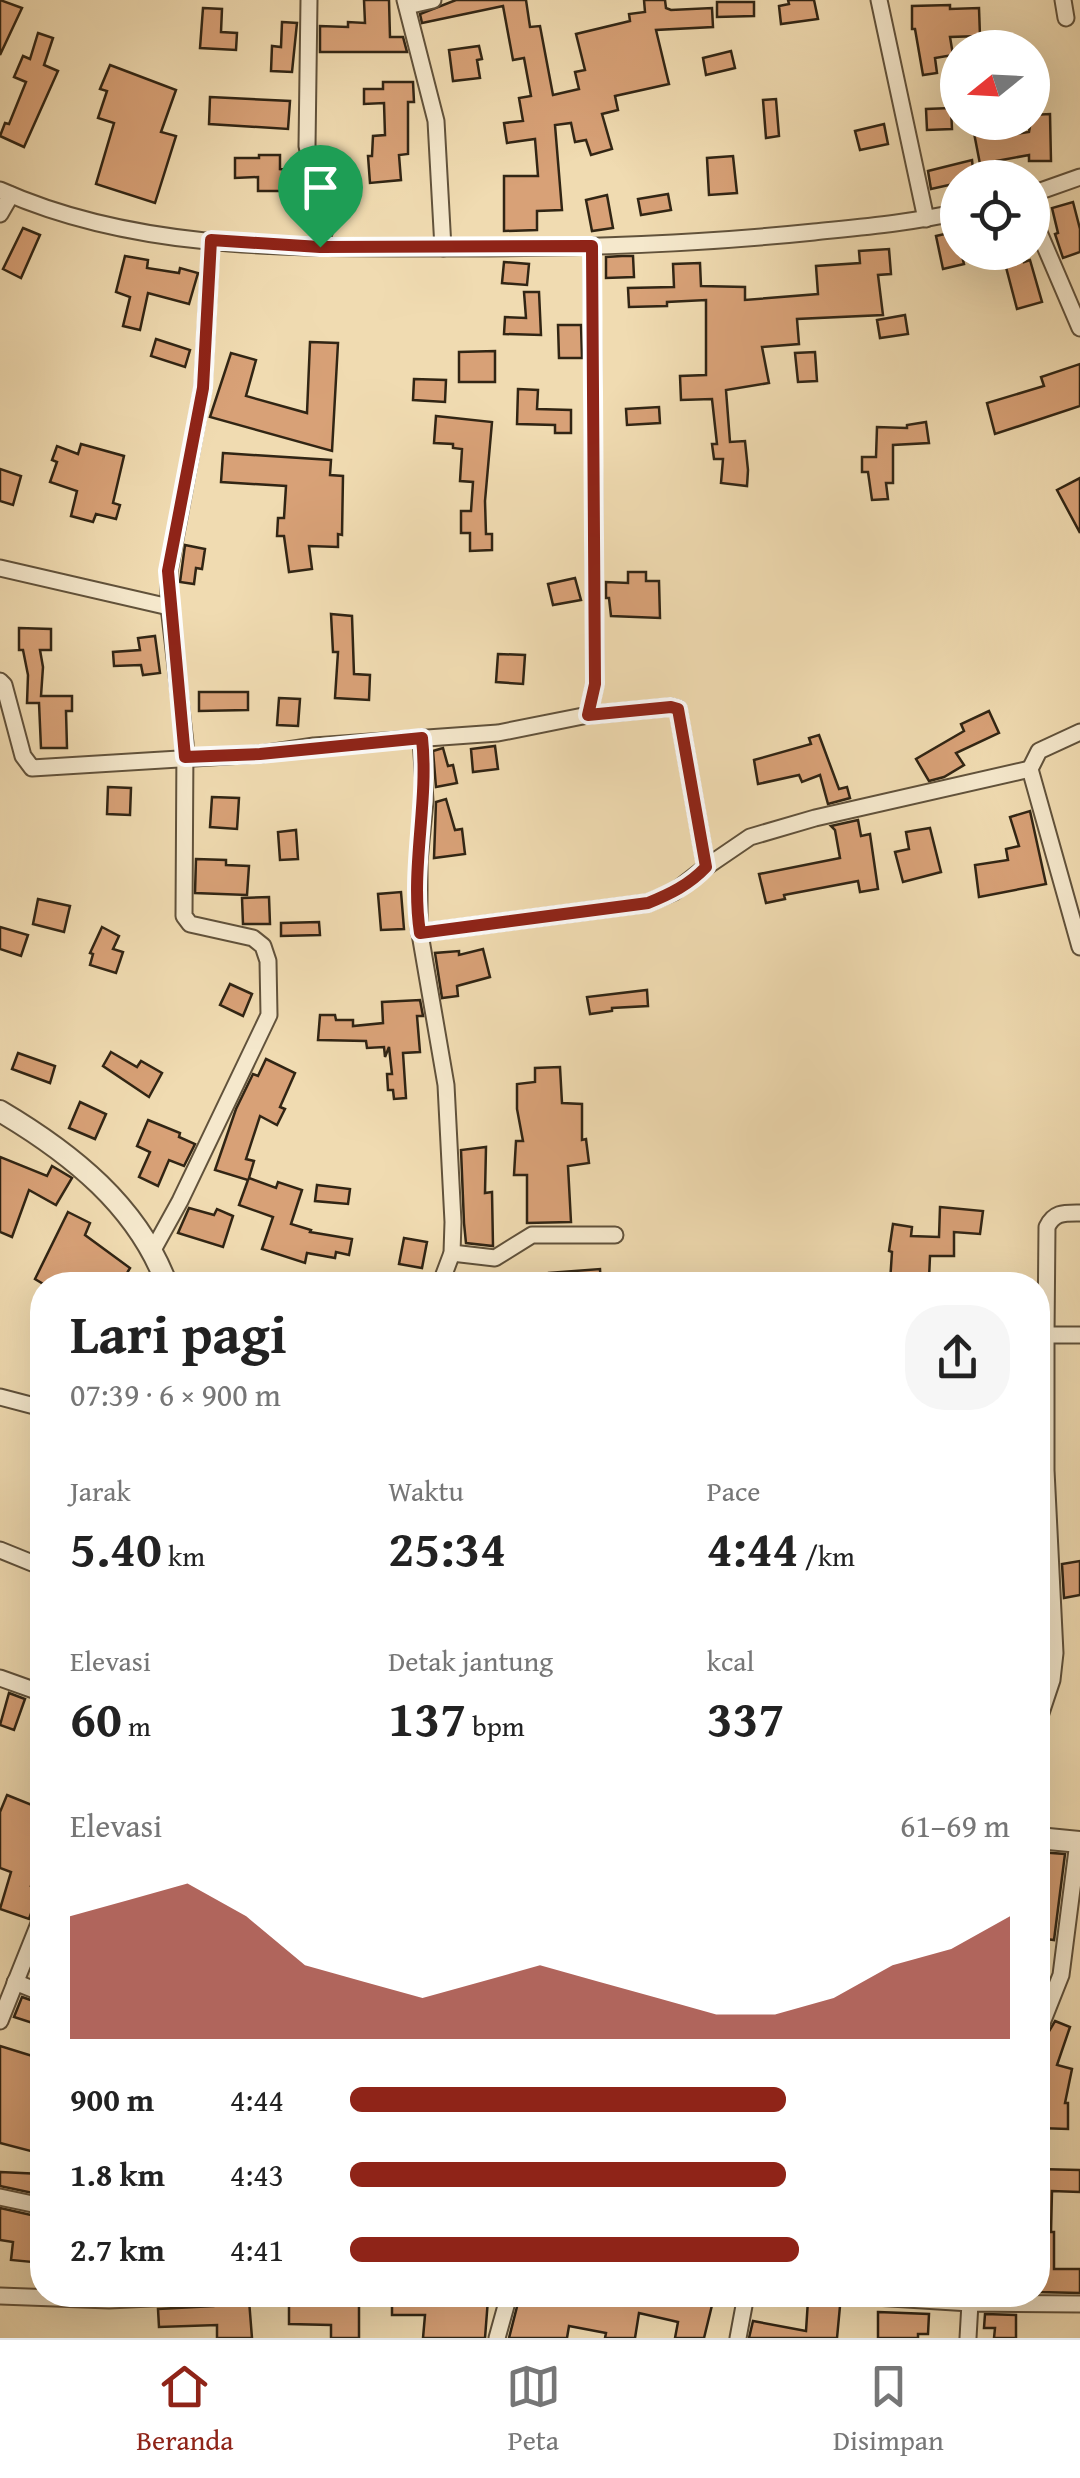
<!DOCTYPE html>
<html lang="id">
<head>
<meta charset="utf-8">
<style>
	:root { --surface:#fff; --page:#f6f6f6; --text:#222; --muted:#767676; --line:#e0e0e0; --accent:#8f2418 }
	body { margin:0; font-family:"Gentium Book Plus",serif; background:var(--page); color:var(--text); height:100vh; display:flex; flex-direction:column; font-size:38px; white-space:nowrap }
	* { box-sizing:border-box; margin:0 }
	p { font-size:32px; color:var(--muted) }
	.icon { flex:none; width:55px; height:55px; fill:none; stroke:currentColor; stroke-width:2; stroke-linecap:round; stroke-linejoin:round }
	.map { position:relative; flex:1; overflow:hidden }
	.details { position:absolute; left:30px; top:1272px; width:1020px; height:1035px; display:flex; flex-direction:column; background:var(--surface); border-radius:40px; box-shadow:0 10px 40px #0002 }
	.details>* { flex:none }
	.needle { width:65px; rotate:252deg }
	.fabs { position:absolute; left:940px; top:30px; display:grid; gap:20px }
	.fabs a { display:grid; place-items:center; width:110px; height:110px; border-radius:50%; background:var(--surface); box-shadow:0 10px 40px #0002; font-size:50px }
	.pin { position:absolute; display:grid; place-items:center; width:85px; height:85px; color:#fff; margin:-102px -42px; border-radius:50% 50% 50% 0; rotate:-45deg; box-shadow:0 0 10px #0007 }
	.pin .icon { rotate:45deg }
	.round { display:grid; place-items:center; flex:none; width:105px; height:105px; border-radius:40px; background:var(--page) }
	.summary { display:flex; align-items:center; justify-content:space-between; height:170px; padding:0 40px }
	h1 { font-size:55px; font-weight:600; line-height:75px }
	.metrics { display:grid; grid-template-columns:repeat(3,1fr); gap:15px; height:170px; padding:10px 40px }
	.metrics div { display:grid; align-content:center }
	.metrics b { font-size:50px; font-weight:600 }
	.metrics small { font-size:28px; font-weight:400 }
	.metrics p { font-size:28px }
	.chart { height:280px; padding:20px 40px }
	.chart p { display:flex; justify-content:space-between }
	.chart svg { width:100%; height:180px; margin-top:10px; fill:var(--accent); opacity:.7 }
	ul { padding:0 40px; list-style:none; font-size:32px }
	li { display:grid; grid-template-columns:160px 120px 1fr; align-items:center; height:75px }
	li i { height:25px; border-radius:12px; background:var(--accent) }
	.dock { display:flex; justify-content:space-around; align-items:center; height:140px; border-top:2px solid var(--line); background:var(--surface); font-size:28px; color:var(--muted) }
	.dock a { display:grid; justify-items:center; gap:5px }
	.dock .active { color:var(--accent) }
	.map>svg:first-child { display:block }
	.building { fill:#d8a177; stroke:#312514; stroke-width:2.5 }
	.lines { fill:none; stroke-linecap:round; stroke-linejoin:round }
	.minor-casing { stroke:#61523b; stroke-width:19 }
	.tertiary-casing { stroke:#61523b; stroke-width:24 }
	.minor { stroke:#f5e8cc; stroke-width:15 }
	.tertiary { stroke:#f5e8cc; stroke-width:20 }
	.route-casing { stroke:#fff; stroke-width:20 }
	.route { stroke:#8f2418; stroke-width:12 }
</style>
</head>
<body>
<div class="map">
<svg width="1080" height="2338" viewBox="0 0 1080 2338">
	<rect width="100%" height="100%" fill="#f0dbb1"/>
	<filter id="stains"><feTurbulence type="fractalNoise" baseFrequency=".002" numOctaves="4"/><feColorMatrix values="0 0 0 0 .2 0 0 0 0 .09 0 0 0 0 .02 0 0 0 .5 -.17"/></filter>
	<radialGradient id="worn" r=".72"><stop offset=".6" stop-color="#630" stop-opacity="0"/><stop offset="1" stop-color="#630" stop-opacity=".3"/></radialGradient>
	<g class="building">
		<path d="M0,0L22,8L0,55Z"/>
		<path d="M364,0H389L390,37H403L407,52H320V26L348,27V22L365,23Z"/>
		<path d="M456,0H526L530,27L540,26L553,95L579,89L575,72L585,70L576,34L630,21L629,14L645,12L644,0H665L666,8L671,10L712,8L713,27L656,30L669,84L615,96L618,110L602,114L612,149L591,155L586,140L575,142L571,123L555,125L562,210L537,211V230L504,231V176H538L535,139L507,143L504,123L523,121L519,98L531,96L524,58L513,60L503,6L422,23L420,14Z"/>
		<path d="M788,0H814L818,19L781,24L779,6L789,4Z"/>
		<path d="M717,2H754V16L717,17Z"/>
		<path d="M950,5V9L979,8L980,36L950,37L953,55L935,58L937,73L923,75L915,29H912V6Z"/>
		<path d="M203,8L222,9L221,32L237,33L236,50L200,48Z"/>
		<path d="M282,22L297,23L292,72L271,71L272,46L281,47Z"/>
		<path d="M38,33L53,38L44,65L58,71L24,147L0,136L5,123L9,124L26,82L14,77L23,56L30,59Z"/>
		<path d="M479,46L482,59L477,60L480,78L453,81L449,50Z"/>
		<path d="M731,51L735,68L706,75L703,58Z"/>
		<path d="M110,65L176,90L161,132L176,136L155,203L96,184L114,123L98,118L107,91L100,89Z"/>
		<path d="M383,82H413L414,102H408V154L399,155L401,180L370,183L368,156H372L373,136L385,135L384,103L364,104V89H383Z"/>
		<path d="M210,97L290,101L288,129L209,124Z"/>
		<path d="M776,99L779,136L766,138L763,100Z"/>
		<path d="M951,108L952,129L927,130L926,109Z"/>
		<path d="M1050,114L1051,161H1029V155L980,164L974,133L1001,127L1003,136L1029,132L1032,115Z"/>
		<path d="M884,124L888,144L860,150L855,131Z"/>
		<path d="M259,155H280V169L304,171V197L286,194L287,191H258V177L235,178V158H259Z"/>
		<path d="M733,156L737,193L709,195L707,158Z"/>
		<path d="M972,160L974,178H958V183L931,189L928,171Z"/>
		<path d="M668,194L671,210L641,215L638,199Z"/>
		<path d="M607,195L613,228L592,231L586,200Z"/>
		<path d="M1073,202L1080,229V252L1063,258L1055,234L1058,233L1052,208Z"/>
		<path d="M23,228L40,235L21,278L3,269Z"/>
		<path d="M958,231V252H961L964,264L943,269L936,236Z"/>
		<path d="M889,249L891,274L878,275L883,315L797,319L799,344L762,347L769,383L726,390L730,442L745,441L748,470L747,486L721,483L723,459H714L712,444H717L712,399L681,400L680,376L706,375V300L667,302V306L629,307L628,288L674,287L673,264L700,263L701,286L745,287V300L818,294L816,266L860,263L859,251Z"/>
		<path d="M1002,252H1023L1024,262L1030,260L1042,302L1017,309Z"/>
		<path d="M125,256L148,260L147,268L179,273L180,268L198,273L189,304L148,293L140,330L123,326L130,297L116,292Z"/>
		<path d="M622,256H633L634,277L606,278V257Z"/>
		<path d="M504,262L529,264L527,285L502,283Z"/>
		<path d="M524,292H539L541,335L504,334L505,317L526,318Z"/>
		<path d="M905,315L908,334L880,338L877,320Z"/>
		<path d="M558,325H581L582,358H559Z"/>
		<path d="M156,339L190,350L185,367L151,356Z"/>
		<path d="M310,342L338,343L332,451L210,417L231,353L256,360L246,396L307,413Z"/>
		<path d="M495,351V382H459V352Z"/>
		<path d="M815,352L817,381L798,382L795,353Z"/>
		<path d="M1080,364V406L995,434L987,403L1044,386L1041,377Z"/>
		<path d="M414,379L446,380L445,402L413,400Z"/>
		<path d="M518,389L538,390L537,409L571,410V433H555V425L517,424Z"/>
		<path d="M659,407L660,423L627,425L626,409Z"/>
		<path d="M436,416L492,422L485,501L486,534H492V550L470,551V533H461V511H471L473,482L460,481L462,449L453,448V444L434,443Z"/>
		<path d="M926,422L929,443L893,445V483H886L888,499L872,500L868,472H862V457H876L877,427L907,428V425Z"/>
		<path d="M81,444L124,456L113,503L120,505L116,519L96,514L93,522L71,516L77,491L50,482L57,462L52,460L57,446L78,454Z"/>
		<path d="M223,453L331,460L330,475L343,476L342,535L338,534V547L309,546L312,569L289,572L284,536H277L278,518H284L286,486L221,482Z"/>
		<path d="M0,469L21,476L13,505L0,501Z"/>
		<path d="M1080,478V533L1057,490Z"/>
		<path d="M185,545L205,549L202,569L196,568L194,584L180,582Z"/>
		<path d="M628,572H646V581H659L660,618L611,616L609,598H606V582L628,583Z"/>
		<path d="M575,578L581,600L553,605L548,584Z"/>
		<path d="M331,614L352,616L354,674L370,675L369,700L335,698L338,652H333Z"/>
		<path d="M19,628L51,629V650H40L43,667L41,696H72V711H66L67,748H41L39,703H27L28,675L23,650H19Z"/>
		<path d="M155,636L160,673L143,675L141,665L114,666L113,652L140,650L138,638Z"/>
		<path d="M498,654L525,655L523,684L496,682Z"/>
		<path d="M199,692H248V710L199,711Z"/>
		<path d="M279,698L300,699L298,726L277,725Z"/>
		<path d="M989,711L999,733L956,753L964,765L944,777L929,781L916,759L964,731L961,724Z"/>
		<path d="M819,735L839,789L847,787L850,798L828,804L820,775L802,782L799,775L758,784L754,760L811,744L809,738Z"/>
		<path d="M495,746L498,769L473,772L471,749Z"/>
		<path d="M443,748L448,766L453,765L457,783L436,787L433,751Z"/>
		<path d="M108,787L131,788L130,815L107,814Z"/>
		<path d="M212,797L239,798L237,829L210,827Z"/>
		<path d="M446,799L455,830L462,829L465,854L434,858L436,802Z"/>
		<path d="M1030,811L1046,884L979,897L975,865L1008,860L1006,849L1019,846L1010,817Z"/>
		<path d="M858,820L861,836L870,834L878,889L860,892L858,881L784,895L785,899L766,903L759,874L840,858L835,830L831,826Z"/>
		<path d="M930,828L941,872L903,882L895,852L909,849L906,832Z"/>
		<path d="M296,830L298,859L280,860L278,832Z"/>
		<path d="M196,859L226,860V865L249,866L247,895L195,893Z"/>
		<path d="M401,892L404,929L381,930L378,894Z"/>
		<path d="M269,897L270,924H243L242,898Z"/>
		<path d="M38,899L70,906L64,932L33,924Z"/>
		<path d="M319,922L320,935L281,936V923Z"/>
		<path d="M0,927L28,935L21,956L0,949Z"/>
		<path d="M102,927L119,936L113,949L123,952L116,973L90,965L93,954L90,953Z"/>
		<path d="M483,949L490,977L457,986L458,996L442,998L435,953L459,951V955Z"/>
		<path d="M230,984L252,994L243,1016L220,1005Z"/>
		<path d="M647,990L648,1006L612,1008V1011L590,1014L587,997Z"/>
		<path d="M420,1000L423,1016H417L420,1052L403,1053L406,1098L394,1099L393,1090H388L387,1074H392L389,1047L385,1057L384,1047L367,1048L366,1041L318,1040L320,1015H335L336,1020H353V1026L383,1023L382,1002Z"/>
		<path d="M111,1052L137,1067L141,1061L162,1073L149,1097L103,1066Z"/>
		<path d="M18,1053L55,1066L50,1083L12,1069Z"/>
		<path d="M266,1059L295,1073L280,1107L285,1109L277,1125L260,1116L246,1159L254,1161L249,1178L276,1188L278,1182L302,1190L291,1224L311,1230L310,1232L352,1239L349,1255L336,1252L335,1258L307,1253L305,1263L262,1249L273,1217L239,1205L248,1180L215,1170L236,1109L253,1074L258,1076Z"/>
		<path d="M560,1067L562,1103L582,1104V1140L586,1139L589,1163L568,1166L571,1222L527,1223V1175H514L516,1141H523L517,1109V1084L535,1082V1068Z"/>
		<path d="M80,1102L106,1114L95,1139L69,1128Z"/>
		<path d="M148,1120L180,1133L179,1137L195,1144L184,1166L169,1160L158,1186L139,1177L150,1152L137,1146Z"/>
		<path d="M486,1147L485,1193L492,1192L493,1246L466,1243L464,1223L461,1150Z"/>
		<path d="M0,1157L47,1176L52,1166L72,1178L56,1205L29,1190L12,1237L0,1232Z"/>
		<path d="M317,1185L350,1189L348,1204L315,1201Z"/>
		<path d="M940,1207L983,1211L980,1234L954,1232V1256H930L929,1279L907,1278L906,1284L890,1282L892,1252L889,1251L893,1224L912,1227L911,1236L939,1237Z"/>
		<path d="M189,1208L214,1215L217,1209L233,1216L223,1247L178,1233Z"/>
		<path d="M68,1212L90,1223L85,1235L130,1268L120,1285H45L35,1279Z"/>
		<path d="M404,1238L427,1242L422,1268L399,1264Z"/>
		<path d="M600,1269L601,1285H549V1273Z"/>
		<path d="M1080,1561V1595L1064,1598L1062,1564Z"/>
		<path d="M9,1693L25,1699L14,1730L0,1725Z"/>
		<path d="M7,1795L42,1809V1853L31,1886L40,1889L29,1919L0,1909L11,1872L0,1868V1812Z"/>
		<path d="M1038,1852L1065,1854L1054,1940L1038,1938Z"/>
		<path d="M22,1997L42,2004V2026L14,2017Z"/>
		<path d="M1055,2021L1070,2027L1057,2065L1072,2069L1065,2103H1068V2129L1038,2128V2074L1044,2046L1041,2045Z"/>
		<path d="M0,2046L42,2059V2154L0,2143Z"/>
		<path d="M1038,2169L1080,2170V2192L1052,2191L1051,2232H1054V2269H1080V2293L1038,2292Z"/>
		<path d="M0,2172L42,2174V2195L0,2186Z"/>
		<path d="M0,2208L40,2217V2222H35L32,2262L11,2260L13,2242L0,2240Z"/>
		<path d="M300,2295H348V2303H359V2338H331V2325L289,2324V2304H300Z"/>
		<path d="M392,2295H449L488,2299L485,2338H423L425,2315H392Z"/>
		<path d="M520,2295L576,2299L577,2295L714,2297L704,2338H675L678,2322L639,2313L635,2338H605L606,2333L569,2326L567,2338H509Z"/>
		<path d="M249,2300L252,2338H217V2325L159,2327L158,2309L214,2306L222,2301Z"/>
		<path d="M808,2300L834,2301L840,2306L837,2338H749L753,2321L806,2331Z"/>
		<path d="M878,2312L929,2314L928,2334H918V2338H878Z"/>
		<path d="M985,2314L1016,2315V2338H994L995,2328H984Z"/>
	</g>
	<g class="lines">
		<defs>
			<g id="minor">
				<path d="M309,0L307,146C310,166 325,180 328,199C331,214 324,232 320,247"/>
				<path d="M405,0L436,121L443,248"/>
				<path d="M879,0L926,219"/>
				<path d="M1063,0L1066,18"/>
				<path d="M407,6L433,0"/>
				<path d="M0,190C145,255 310,247 465,248C582,248 698,244 814,232C862,227 910,223 958,212"/>
				<path d="M1032,194L1080,177"/>
				<path d="M0,214L11,195"/>
				<path d="M1032,216L1080,328"/>
				<path d="M0,568L169,607"/>
				<path d="M0,681L4,685L23,756L32,768L261,754L314,746L498,733L588,715L595,684L592,246"/>
				<path d="M588,715L671,707L678,709L706,867L750,837L815,818L1030,769"/>
				<path d="M1080,732L1039,751L1030,769L1080,947"/>
				<path d="M421,738L425,801L419,861V928L446,1085L453,1222L452,1253L440,1285"/>
				<path d="M420,933L648,903L674,892L706,867"/>
				<path d="M153,1250L180,1201L269,1015L268,961L263,946L253,938L190,924L184,916L185,743L169,607V571L203,388L211,240"/>
				<path d="M452,1253L495,1258L532,1235H615"/>
				<path d="M1046,1335L1047,1227C1054,1212 1064,1213 1080,1213"/>
				<path d="M0,1397L42,1408"/>
				<path d="M0,1550L42,1567"/>
				<path d="M0,1678L42,1693"/>
				<path d="M1038,1722L1052,1680L1055,1653L1046,1470V1335H1080"/>
				<path d="M15,1982L42,1993"/>
				<path d="M0,2021L42,1916"/>
				<path d="M1038,2033L1061,1975L1078,1842"/>
				<path d="M0,2197L42,2206"/>
				<path d="M843,2295L970,2303L971,2295"/>
				<path d="M0,2296L109,2300L213,2295"/>
				<path d="M497,2338L509,2295"/>
				<path d="M738,2338L746,2295"/>
				<path d="M968,2338L970,2303L1080,2304"/>
			</g>
			<g id="tertiary">
				<path d="M0,1111C71,1153 138,1206 167,1285"/>
				<path d="M1038,1838L1080,1842"/>
			</g>
		</defs>
		<use href="#minor" class="minor-casing"/>
		<use href="#tertiary" class="tertiary-casing"/>
		<use href="#minor" class="minor"/>
		<use href="#tertiary" class="tertiary"/>
	</g>
	<g class="lines">
		<defs>
			<path id="route" d="M211,240L320,247L592,246L595,684L588,715L671,707L678,709L706,867C689,885 670,894 648,903L420,933C410,868 429,803 422,738L260,754L185,757L168,571L203,388Z"/>
		</defs>
		<use href="#route" class="route-casing"/>
		<use href="#route" class="route"/>
	</g>
	<rect width="100%" height="100%" filter="url(#stains)"/>
	<rect width="100%" height="100%" fill="url(#worn)"/>
</svg>
<div class="fabs">
<a><svg class="needle" viewBox="-14 -14 28 28"><path d="M0-13l5 13h-10z" fill="#e53935"/><path d="M0 13l5-13h-10z" fill="#767676"/></svg></a>
<a><svg class="icon" aria-label="locate" viewBox="0 0 24 24"><circle cx="12" cy="12" r="6"/><path d="M12 2v4M12 18v4M2 12h4M18 12h4"/></svg></a>
</div>
<div class="pin" style="left:320px;top:247px;background:#1e9e55"><svg class="icon" aria-label="arrive" viewBox="0 0 24 24"><path d="M6 21V4h12l-3 4 3 4H6"/></svg></div>
<section class="details">
<div class="summary"><div><h1>Lari pagi</h1><p>07:39 · 6 × 900 m</p></div><a class="round"><svg class="icon" aria-label="share" viewBox="0 0 24 24"><path d="M12 15V3M7 8l5-5 5 5M5 13v7h14v-7"/></svg></a></div>
<div class="metrics">
<div><p>Jarak</p><b>5.40<small> km</small></b></div>
<div><p>Waktu</p><b>25:34</b></div>
<div><p>Pace</p><b>4:44<small> /km</small></b></div>
</div>
<div class="metrics">
<div><p>Elevasi</p><b>60<small> m</small></b></div>
<div><p>Detak jantung</p><b>137<small> bpm</small></b></div>
<div><p>kcal</p><b>337</b></div>
</div>
<div class="chart"><p><span>Elevasi</span>61–69 m</p>
<svg viewBox="0 0 160 44" preserveAspectRatio="none"><path d="M0 44V14L10 10L20 6L30 14L40 26L50 30L60 34L70 30L80 26L90 30L100 34L110 38L120 38L130 34L140 26L150 22L160 14V44z"/></svg>
</div>
<ul>
<li><b>900 m</b>4:44<i style="width:66%"></i></li>
<li><b>1.8 km</b>4:43<i style="width:66%"></i></li>
<li><b>2.7 km</b>4:41<i style="width:68%"></i></li>
</ul>
</section>
</div>
<nav class="dock">
<a class="active"><svg class="icon" aria-label="home" viewBox="0 0 24 24"><path d="M3 11l9-7 9 7M6 9v11h12V9"/></svg>Beranda</a>
<a><svg class="icon" aria-label="map" viewBox="0 0 24 24"><path d="M3 6l6-2 6 2 6-2v14l-6 2-6-2-6 2zM9 4v14M15 6v14"/></svg>Peta</a>
<a><svg class="icon" aria-label="saved" viewBox="0 0 24 24"><path d="M7 4h10v16l-5-4-5 4z"/></svg>Disimpan</a>
</nav>
</body>
</html>
